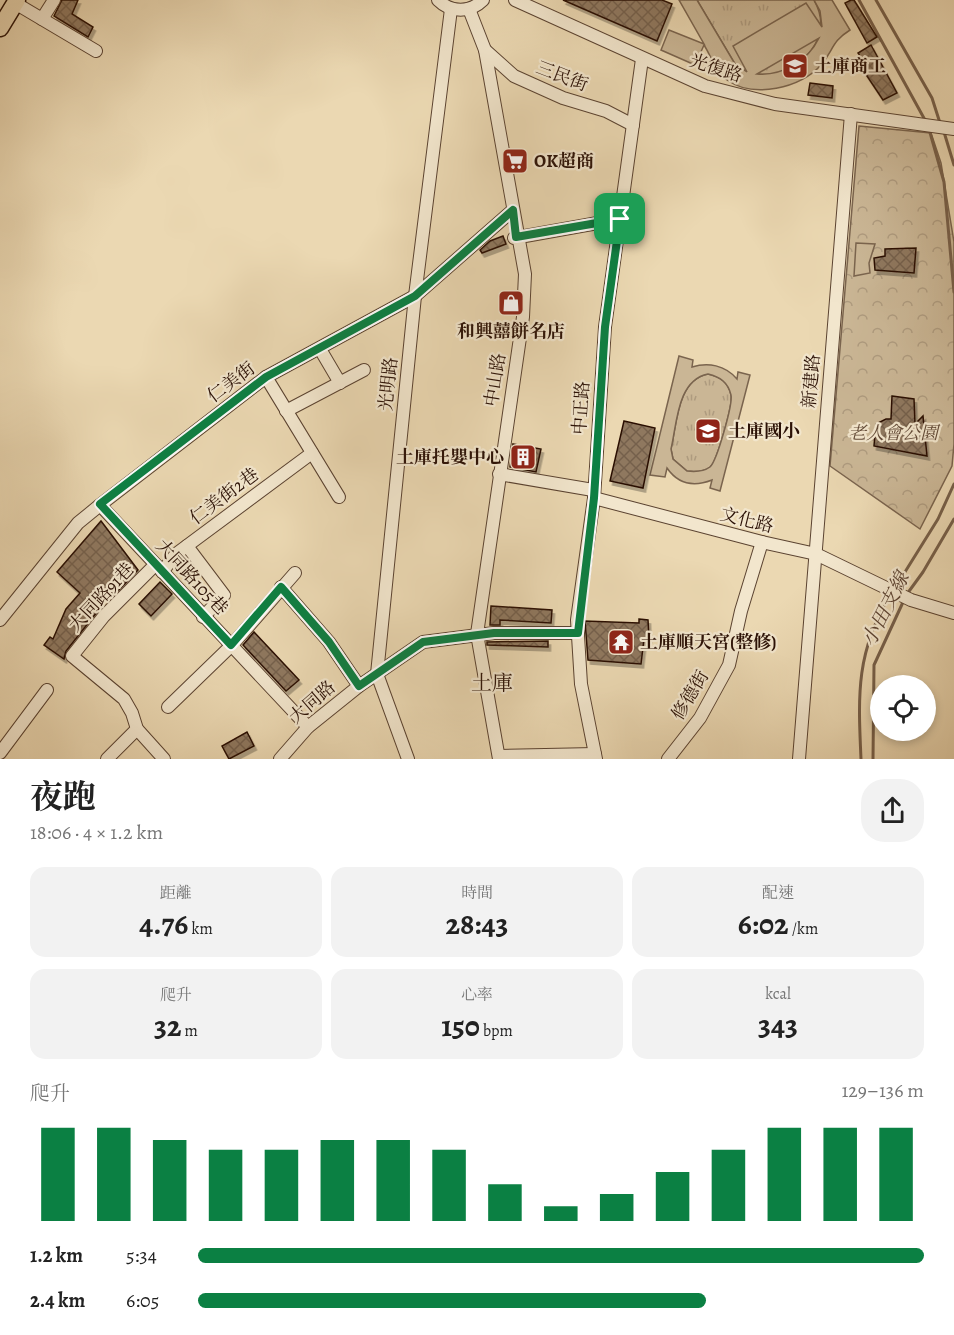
<!DOCTYPE html>
<html lang="zh-TW">
<head>
<meta charset="utf-8">
<style>
	:root { --surface:#fff; --page:#f2f2f2; --text:#222; --muted:#767676; --accent:#0b8043 }
	body { margin:0; font-family:Alegreya,"Noto Serif TC",serif; background:var(--page); color:var(--text); height:100vh; display:flex; flex-direction:column; font-size:22px; white-space:nowrap }
	* { box-sizing:border-box; margin:0 }
	p { font-size:20px; color:var(--muted) }
	.icon { flex:none; width:33px; height:33px; fill:none; stroke:currentColor; stroke-width:2; stroke-linecap:round; stroke-linejoin:round }
	.map { position:relative; height:759px; overflow:hidden }
	.side { display:flex; flex-direction:column; background:var(--surface); flex:1 }
	.side>* { flex:none }
	.fabs { position:absolute; left:870px; top:675px; display:grid; gap:12px }
	.fabs a { display:grid; place-items:center; width:66px; height:66px; border-radius:50%; background:var(--surface); box-shadow:0 3px 9px #0003; font-size:30px }
	.pin { position:absolute; display:grid; place-items:center; width:51px; height:51px; color:#fff; margin:-26px; border-radius:12px; box-shadow:0 3px 9px #0006 }
	.round { display:grid; place-items:center; flex:none; width:63px; height:63px; border-radius:24px; background:var(--page) }
	.head { display:flex; align-items:center; justify-content:space-between; height:102px; padding:0 30px }
	h1 { font-size:33px; font-weight:700; line-height:45px }
	.metrics { display:grid; grid-template-columns:repeat(3,1fr); gap:9px; height:102px; padding:6px 30px }
	.metrics div { display:grid; align-content:center; border-radius:15px; background:var(--page); text-align:center }
	.metrics b { font-size:30px; font-weight:700 }
	.metrics small { font-size:16px; font-weight:400 }
	.metrics p { font-size:16px }
	.chart { height:168px; padding:12px 30px }
	.chart p { display:flex; justify-content:space-between }
	.chart svg { width:100%; height:108px; margin-top:6px; stroke:var(--accent); stroke-width:6 }
	ul { padding:0 30px; list-style:none; font-size:20px }
	li { display:grid; grid-template-columns:96px 72px 1fr; align-items:center; height:45px }
	li i { height:15px; border-radius:8px; background:var(--accent) }
	.map>svg:first-child { display:block }
	.grass { fill:url(#grass-tufts); stroke:#7a644e; stroke-width:1.5 }
	.park { fill:url(#park-crowns); stroke:#7a644e; stroke-width:1.5 }
	.pitch { fill:#cab695; stroke:#7a644e; stroke-width:1.5; fill-rule:evenodd }
	.lines { fill:none; stroke-linecap:round; stroke-linejoin:round }
	.stream { stroke:#77604a; stroke-width:3 }
	.building { fill:url(#building-cross-hatch); stroke:#2b1106; stroke-width:1.5; filter:url(#shadow) }
	.minor-casing { stroke:#5b4331; stroke-width:14 }
	.major-casing { stroke:#2b1106; stroke-width:19 }
	.minor { stroke:#f2e6cd; stroke-width:12 }
	.major { stroke:#ebd8b2; stroke-width:16 }
	.route-casing { stroke:#fff; stroke-width:12 }
	.route { stroke:#0b8043; stroke-width:8 }
	.labels { text-anchor:middle; stroke-width:4.5; stroke-linejoin:round; paint-order:stroke }
	.poi-label { font-size:18px; font-weight:bold; fill:#2b1106; stroke:#f2e6cd; text-anchor:start }
	.street-label { font-size:18px; fill:#2b1106; stroke:#f2e6cd }
	.park-label { font-size:18px; font-style:italic; fill:#634b38; stroke:#f2e6cd }
	.water-label { font-size:20px; font-style:italic; fill:#5e4534; stroke:#f2e6cd }
	.quarter-label { font-size:21px; fill:#2b1106; stroke:#f2e6cd }
</style>
</head>
<body>
<div class="map">
<svg width="954" height="759" viewBox="0 0 954 759">
	<defs>
		<pattern id="grass-tufts" width="24" height="20" patternUnits="userSpaceOnUse" patternTransform="scale(1.5)"><rect width="24" height="20" fill="#cab695"/><path d="M3 7l-1-3M5 7V3M7 7l1-3M15 17l-1-3M17 17v-4M19 17l1-3" fill="none" stroke="#ae9b7f"/></pattern>
		<pattern id="park-crowns" width="20" height="18" patternUnits="userSpaceOnUse" patternTransform="scale(1.5)"><rect width="20" height="18" fill="#cab695"/><path d="M2 6a3 3 0 1 1 6 0M12 15a3 3 0 1 1 6 0" fill="none" stroke="#ae9b7f"/></pattern>
		<pattern id="building-cross-hatch" width="8" height="8" patternUnits="userSpaceOnUse" patternTransform="scale(1.5)"><rect width="8" height="8" fill="#8f785f"/><path d="M0 0l8 8M0 8l8-8" fill="none" stroke="#75614c"/></pattern>
		<filter id="shadow"><feDropShadow dx="2.5" dy="4" stdDeviation="0" flood-color="#0004"/></filter>
	</defs>
	<rect width="100%" height="100%" fill="#ebd8b2"/>
	<filter id="stains"><feTurbulence type="fractalNoise" baseFrequency=".00333" numOctaves="4"/><feColorMatrix values="0 0 0 0 .2 0 0 0 0 .09 0 0 0 0 .02 0 0 0 .5 -.17"/></filter>
	<radialGradient id="worn" r=".72"><stop offset=".6" stop-color="#630" stop-opacity="0"/><stop offset="1" stop-color="#630" stop-opacity=".3"/></radialGradient>
	<g class="grass">
		<path d="M697,0H814C843,50 770,96 735,64Z"/>
		<path d="M708,374C720,377 728,382 731,395C733,404 717,461 710,467C703,472 695,472 687,471L673,459L671,449C677,424 677,380 708,374Z"/>
	</g>
	<path class="park" d="M859,126L931,133L941,163L954,242V444L952,466L920,529L830,466Z"/>
	<g class="pitch">
		<path d="M679,0H697L735,64L747,72L733,46L806,3L822,27L820,11L814,0H832L850,30C831,42 834,50 821,65C800,88 754,99 727,80C716,72 711,56 704,45L695,65L661,50L669,30L704,44ZM819,38C808,61 782,76 757,74Z"/>
		<path d="M856,243L875,244L869,263L870,273L854,276Z"/>
		<path d="M679,356L693,360L692,367C708,362 725,365 737,379L738,372L750,375L720,491L710,488L712,480C694,487 678,484 667,468L665,477L650,475ZM708,374C720,377 728,382 731,395C733,404 717,461 710,467C703,472 695,472 687,471L673,459L671,449C677,424 677,380 708,374Z"/>
	</g>
	<g class="lines">
		<g class="stream">
			<path d="M859,0L925,120"/>
			<path d="M876,0L932,98L940,123"/>
			<path d="M929,129L944,182L954,292"/>
			<path d="M944,132L954,165"/>
			<path d="M895,588L938,519L954,484"/>
			<path d="M907,594L923,572L954,519"/>
			<path d="M861,759C858,693 856,652 891,593"/>
			<path d="M873,759L874,665L904,600"/>
		</g>
	</g>
	<g class="building">
		<path d="M62,0H78L72,14L93,27L88,37L54,16Z"/>
		<path d="M563,0H662L672,4L657,41Z"/>
		<path d="M851,0H854L877,37L867,43L845,3Z"/>
		<path d="M871,45L897,93L883,100L863,70L867,68L858,53Z"/>
		<path d="M810,83L833,86L832,98L808,95Z"/>
		<path d="M503,236L506,244L482,253L480,250L490,241Z"/>
		<path d="M916,248L914,273L875,270L874,258L885,256V249Z"/>
		<path d="M892,396L914,399L915,424L923,416L927,456L874,446L876,424L886,419H891Z"/>
		<path d="M624,421L655,428L643,488L610,481Z"/>
		<path d="M513,444L541,449L536,472L510,467Z"/>
		<path d="M101,521L138,570L114,595L109,588L94,600L101,607L66,651L64,659L44,645L50,637L53,639L66,609L80,593L57,572Z"/>
		<path d="M160,582L172,594L151,616L139,604Z"/>
		<path d="M491,606L552,610L551,623L500,620V625H490Z"/>
		<path d="M639,619L648,620L649,639H644L641,664L588,660L585,621L639,623Z"/>
		<path d="M254,632L299,680L286,691L243,645Z"/>
		<path d="M548,641V647L487,645V642Z"/>
		<path d="M247,732L254,746L229,759L222,746Z"/>
	</g>
	<g class="lines">
		<defs>
			<g id="minor">
				<path d="M438,0C451,13 470,13 483,0"/>
				<path d="M515,0L705,86L775,104L954,129"/>
				<path d="M15,3L96,51"/>
				<path d="M469,9L485,50L525,274L523,317L477,634L499,759"/>
				<path d="M42,19L54,0"/>
				<path d="M485,50L514,76L563,98L606,111L633,125"/>
				<path d="M514,238L620,219"/>
				<path d="M320,349L340,383"/>
				<path d="M266,377L339,497"/>
				<path d="M286,411L364,370"/>
				<path d="M499,474L593,490"/>
				<path d="M594,498L762,542L816,554L911,600L954,613"/>
				<path d="M100,505L308,727"/>
				<path d="M187,546L224,595L203,617"/>
				<path d="M155,565L104,616L72,656L124,699L132,713L137,729L164,759"/>
				<path d="M162,572L176,554L312,453"/>
				<path d="M281,587L329,642L359,686"/>
				<path d="M0,620L78,523L100,505L266,377L415,296L513,210"/>
				<path d="M168,707L232,645L295,573"/>
				<path d="M0,753L47,690"/>
				<path d="M499,756L595,754"/>
				<path d="M107,759L137,729"/>
				<path d="M280,759L308,727L359,686L423,642L494,633H578"/>
				<path d="M408,759L377,674L415,296L451,9"/>
				<path d="M596,759L581,684L577,620L594,498L605,327L642,59"/>
				<path d="M668,759L700,718L729,665L741,611L762,542"/>
				<path d="M799,759L851,114"/>
			</g>
			<path id="major" d="M0,28L17,0"/>
		</defs>
		<use href="#minor" class="minor-casing"/>
		<use href="#major" class="major-casing"/>
		<use href="#minor" class="minor"/>
		<use href="#major" class="major"/>
	</g>
	<g class="lines">
		<defs>
			<path id="route" d="M513,210L516,237L620,219L605,327L594,498L578,633H494L423,642L359,686L329,642L281,587L231,645L100,504L266,377L415,296Z"/>
		</defs>
		<use href="#route" class="route-casing"/>
		<use href="#route" class="route"/>
	</g>
	<defs>
		<symbol id="school-square" viewBox="-11 -11 22 22"><rect x="-9" y="-9" width="18" height="18" rx="4" fill="#8f2418" stroke="#f2e6cd"/><path d="M0-5L7-2L0 1L-7-2ZM-4 1L0 2.5L4 1V4Q0 6-4 4Z" fill="#fff"/></symbol>
		<symbol id="supermarket-square" viewBox="-11 -11 22 22"><rect x="-9" y="-9" width="18" height="18" rx="4" fill="#8f2418" stroke="#f2e6cd"/><path d="M-6-5.5h2.5l.6 2H6L4.5 2H-2.5L-4.4-4H-6ZM-1.5 3.2a1.3 1.3 0 1 0 .1 0ZM3 3.2a1.3 1.3 0 1 0 .1 0Z" fill="#fff"/></symbol>
		<symbol id="shop-square" viewBox="-11 -11 22 22"><rect x="-9" y="-9" width="18" height="18" rx="4" fill="#8f2418" stroke="#f2e6cd"/><path d="M-5-2.5h2.3a2.7 3.5 0 0 1 5.4 0H5L5.5 6h-11ZM-1.5-2.5h3a1.5 2.3 0 0 0-3 0Z" fill="#fff"/></symbol>
		<symbol id="building-square" viewBox="-11 -11 22 22"><rect x="-9" y="-9" width="18" height="18" rx="4" fill="#8f2418" stroke="#f2e6cd"/><path d="M-4-6H4V6H1V3H-1V6H-4ZM-2.5-4.3h1.7v1.8h-1.7ZM.8-4.3h1.7v1.8H.8ZM-2.5-1h1.7V.8h-1.7ZM.8-1h1.7V.8H.8Z" fill="#fff"/></symbol>
		<symbol id="temple-square" viewBox="-11 -11 22 22"><rect x="-9" y="-9" width="18" height="18" rx="4" fill="#8f2418" stroke="#f2e6cd"/><path d="M0-6L5-2H3V0L6.5 2.5H4V6H1.5V3h-3V6H-4V2.5H-6.5L-3 0V-2H-5Z" fill="#fff"/></symbol>
	</defs>
	<g fill-rule="evenodd">
		<use href="#school-square" x="780" y="51" width="30" height="30"/>
		<use href="#supermarket-square" x="500" y="146" width="30" height="30"/>
		<use href="#shop-square" x="496" y="288" width="30" height="30"/>
		<use href="#school-square" x="693" y="416" width="30" height="30"/>
		<use href="#building-square" x="508" y="442" width="30" height="30"/>
		<use href="#temple-square" x="606" y="627" width="30" height="30"/>
	</g>
	<g class="labels">
		<g class="poi-label">
			<text x="814" y="72">土庫商工</text>
			<text x="534" y="167">OK超商</text>
			<text x="511" y="337" text-anchor="middle">和興囍餅名店</text>
			<text x="728" y="437">土庫國小</text>
			<text x="504" y="463" text-anchor="end">土庫托嬰中心</text>
			<text x="640" y="648">土庫順天宮(整修)</text>
		</g>
		<g class="street-label">
			<text transform="translate(716 68) rotate(18)" y="6">光復路</text>
			<text transform="translate(562 76) rotate(21)" y="6">三民街</text>
			<text transform="translate(495 380) rotate(-81)" y="6">中山路</text>
			<text transform="translate(811 381) rotate(-85)" y="6">新建路</text>
			<text transform="translate(231 382) rotate(-37)" y="6">仁美街</text>
			<text transform="translate(388 384) rotate(-84)" y="6">光明路</text>
			<text transform="translate(581 408) rotate(-86)" y="6">中正路</text>
			<text transform="translate(224 496) rotate(-37)" y="6">仁美街2巷</text>
			<text transform="translate(747 520) rotate(14)" y="6">文化路</text>
			<text transform="translate(192 577) rotate(47)" y="6">大同路105巷</text>
			<text transform="translate(101 597) rotate(-47)" y="6">大同路91巷</text>
			<text transform="translate(690 695) rotate(-59)" y="6">修德街</text>
			<text transform="translate(312 702) rotate(-41)" y="6">大同路</text>
		</g>
		<g class="park-label">
			<text x="893" y="439">老人會公園</text>
		</g>
		<g class="water-label">
			<text transform="translate(885 609) rotate(-63)" y="7">小田支線</text>
		</g>
		<g class="quarter-label">
			<text x="492" y="690">土庫</text>
		</g>
	</g>
	<rect width="100%" height="100%" filter="url(#stains)"/>
	<rect width="100%" height="100%" fill="url(#worn)"/>
</svg>
<div class="fabs">
<a><svg class="icon" aria-label="locate" viewBox="0 0 24 24"><circle cx="12" cy="12" r="6"/><path d="M12 2v4M12 18v4M2 12h4M18 12h4"/></svg></a>
</div>
<div class="pin" style="left:620px;top:219px;background:#1e9e55"><svg class="icon" aria-label="arrive" viewBox="0 0 24 24"><path d="M6 21V4h12l-3 4 3 4H6"/></svg></div>
</div>
<section class="side">
<div class="head"><div><h1>夜跑</h1><p>18:06 · 4 × 1.2 km</p></div><a class="round"><svg class="icon" aria-label="share" viewBox="0 0 24 24"><path d="M12 15V3M7 8l5-5 5 5M5 13v7h14v-7"/></svg></a></div>
<div class="metrics">
<div><p>距離</p><b>4.76<small> km</small></b></div>
<div><p>時間</p><b>28:43</b></div>
<div><p>配速</p><b>6:02<small> /km</small></b></div>
</div>
<div class="metrics">
<div><p>爬升</p><b>32<small> m</small></b></div>
<div><p>心率</p><b>150<small> bpm</small></b></div>
<div><p>kcal</p><b>343</b></div>
</div>
<div class="chart"><p><span>爬升</span>129–136 m</p>
<svg viewBox="0 0 160 44" preserveAspectRatio="none"><path d="M5 44V6M15 44V6M25 44V11M35 44V15M45 44V15M55 44V11M65 44V11M75 44V15M85 44V29M95 44V38M105 44V33M115 44V24M125 44V15M135 44V6M145 44V6M155 44V6"/></svg>
</div>
<ul>
<li><b>1.2 km</b>5:34<i style="width:100%"></i></li>
<li><b>2.4 km</b>6:05<i style="width:70%"></i></li>
</ul>
</section>
</body>
</html>
